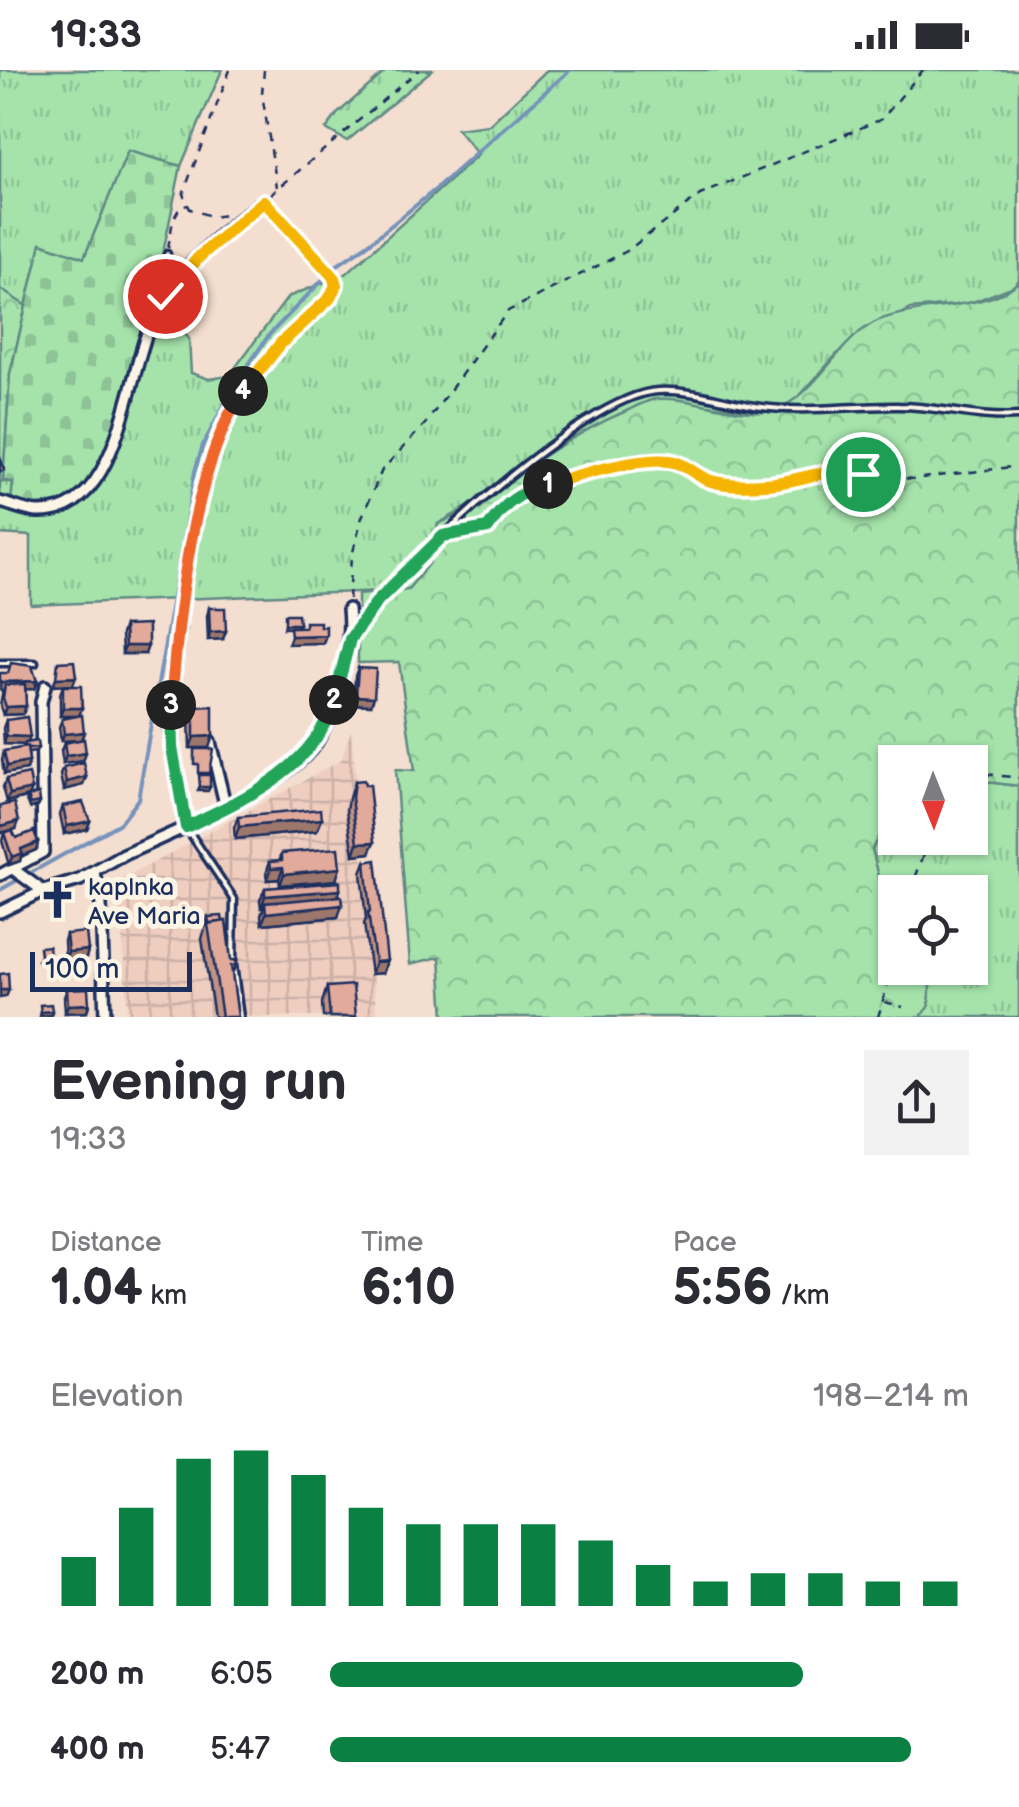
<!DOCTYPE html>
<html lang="en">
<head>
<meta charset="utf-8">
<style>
	:root { --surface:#fff; --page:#f2f2f3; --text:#2b2b33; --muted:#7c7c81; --accent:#0b8043 }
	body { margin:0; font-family:"Balsamiq Sans",sans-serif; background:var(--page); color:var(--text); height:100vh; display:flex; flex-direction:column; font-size:38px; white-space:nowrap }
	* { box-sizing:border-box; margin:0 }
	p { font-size:32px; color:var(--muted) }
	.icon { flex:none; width:55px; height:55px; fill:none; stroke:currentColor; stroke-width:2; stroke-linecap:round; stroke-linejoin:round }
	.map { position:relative; height:947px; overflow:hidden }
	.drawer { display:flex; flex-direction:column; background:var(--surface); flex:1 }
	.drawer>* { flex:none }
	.needle { width:65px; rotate:179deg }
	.tools { position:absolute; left:878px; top:675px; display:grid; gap:20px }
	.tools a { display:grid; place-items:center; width:110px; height:110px; border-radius:0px; background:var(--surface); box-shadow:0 2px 8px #0004; font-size:50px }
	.scale { position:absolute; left:30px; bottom:25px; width:162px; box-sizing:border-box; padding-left:10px; border:5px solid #1b2f5e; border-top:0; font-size:28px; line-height:35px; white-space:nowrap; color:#1b2f5e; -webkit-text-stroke:8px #fcf5e5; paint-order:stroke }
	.pin { position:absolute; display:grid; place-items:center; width:85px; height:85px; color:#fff; margin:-42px; border:5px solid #fff; border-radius:50%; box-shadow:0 2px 10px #0007 }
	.km { position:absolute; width:50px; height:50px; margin:-25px; border-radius:50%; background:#222; color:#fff; font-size:28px; line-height:50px; text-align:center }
	.round { display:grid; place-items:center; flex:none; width:105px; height:105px; border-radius:0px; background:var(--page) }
	.head { display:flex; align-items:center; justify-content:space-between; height:170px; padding:0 50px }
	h1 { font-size:55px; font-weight:600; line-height:75px }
	.figures { display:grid; grid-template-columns:repeat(3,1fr); gap:15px; height:170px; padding:10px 50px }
	.figures div { display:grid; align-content:center }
	.figures b { font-size:50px; font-weight:600 }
	.figures small { font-size:28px; font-weight:400 }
	.figures p { font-size:28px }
	.chart { height:280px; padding:20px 50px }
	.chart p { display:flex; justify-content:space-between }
	.chart svg { width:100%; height:180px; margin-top:10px; stroke:var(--accent); stroke-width:6 }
	ul { padding:0 50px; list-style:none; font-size:32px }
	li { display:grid; grid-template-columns:160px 120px 1fr; align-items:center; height:75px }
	li i { height:25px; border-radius:12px; background:var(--accent) }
	.status { display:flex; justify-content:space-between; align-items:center; height:70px; padding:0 50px; background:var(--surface); direction:ltr }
	.status svg { height:28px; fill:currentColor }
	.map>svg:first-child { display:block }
	.industrial { fill:url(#industrial-grid) }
	.grass { fill:url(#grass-tufts); stroke:#608984; stroke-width:2.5 }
	.forest { fill:url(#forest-crowns); stroke:#608984; stroke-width:2.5 }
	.cemetery { fill:url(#cemetery-stones); stroke:#608984; stroke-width:2.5 }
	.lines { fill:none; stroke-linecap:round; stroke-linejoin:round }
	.stream { stroke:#7493bb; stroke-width:4 }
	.lane-casing { stroke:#1b2f5e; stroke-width:11 }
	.street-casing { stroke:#1b2f5e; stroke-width:16 }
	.path { stroke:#1b2f5e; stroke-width:2.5; stroke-dasharray:8 8; stroke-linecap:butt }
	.lane { stroke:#fcf5e5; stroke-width:4 }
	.street { stroke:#fcf5e5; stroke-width:9 }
	.wall { fill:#c29285; stroke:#1b2f5e; stroke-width:2.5 }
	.shaded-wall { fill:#9e776c; stroke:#1b2f5e; stroke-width:2.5 }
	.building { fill:#e2aa9b; stroke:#1b2f5e; stroke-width:2.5 }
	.split-1-casing { stroke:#fff; stroke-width:20 }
	.split-2-casing { stroke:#fff; stroke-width:20 }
	.split-3-casing { stroke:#fff; stroke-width:20 }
	.split-4-casing { stroke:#fff; stroke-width:20 }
	.split-5-casing { stroke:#fff; stroke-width:20 }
	.split-1 { stroke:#f5b400; stroke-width:12 }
	.split-2 { stroke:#22a559; stroke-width:12 }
	.split-3 { stroke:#22a559; stroke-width:12 }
	.split-4 { stroke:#f0652b; stroke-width:12 }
	.split-5 { stroke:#f5b400; stroke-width:12 }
	.labels { text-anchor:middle; stroke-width:10; stroke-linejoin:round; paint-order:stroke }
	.poi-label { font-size:25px; fill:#1b2f5e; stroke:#fcf5e5; text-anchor:start }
</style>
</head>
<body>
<div class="status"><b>19:33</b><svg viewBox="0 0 49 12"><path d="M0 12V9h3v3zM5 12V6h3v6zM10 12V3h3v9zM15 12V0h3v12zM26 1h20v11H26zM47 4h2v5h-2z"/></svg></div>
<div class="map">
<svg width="1019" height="947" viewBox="0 0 1019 947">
	<defs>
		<pattern id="industrial-grid" width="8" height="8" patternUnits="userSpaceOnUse" patternTransform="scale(2.5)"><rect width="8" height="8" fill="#efcebf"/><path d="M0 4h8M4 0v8" fill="none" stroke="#ccb1a7"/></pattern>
		<pattern id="grass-tufts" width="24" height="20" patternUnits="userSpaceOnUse" patternTransform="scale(2.5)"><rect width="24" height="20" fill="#a5e3ab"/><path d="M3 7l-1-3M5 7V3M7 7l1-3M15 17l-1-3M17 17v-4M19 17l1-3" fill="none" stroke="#8dc396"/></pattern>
		<pattern id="forest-crowns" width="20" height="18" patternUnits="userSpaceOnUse" patternTransform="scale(2.5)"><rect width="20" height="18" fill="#a5e3ab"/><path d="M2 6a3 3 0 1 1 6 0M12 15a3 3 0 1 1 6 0" fill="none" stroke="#8dc396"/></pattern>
		<pattern id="cemetery-stones" width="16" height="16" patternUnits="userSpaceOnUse" patternTransform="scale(2.5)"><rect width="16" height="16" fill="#a5e3ab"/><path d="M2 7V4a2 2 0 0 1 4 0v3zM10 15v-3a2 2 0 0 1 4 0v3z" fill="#8dc396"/></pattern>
	</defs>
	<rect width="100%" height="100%" fill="#f4decf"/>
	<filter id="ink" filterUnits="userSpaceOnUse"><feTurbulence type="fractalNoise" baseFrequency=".01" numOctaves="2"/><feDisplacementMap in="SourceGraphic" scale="20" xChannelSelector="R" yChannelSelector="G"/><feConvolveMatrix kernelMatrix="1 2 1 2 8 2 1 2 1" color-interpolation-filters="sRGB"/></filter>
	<g filter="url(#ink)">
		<path class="industrial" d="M351,661L377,947H128L118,812L341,690Z"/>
		<g class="grass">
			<path d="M0,0H222L181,96L128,81L84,188L41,174L26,236L0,219Z"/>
			<path d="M387,0H432L347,71L326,59L338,43Z"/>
			<path d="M547,0H1019V210L1014,216L968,234L910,239L837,284L795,331L768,342L654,329L438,454L430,493L408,520L31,535V466L0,464V412H13L134,283L158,226L159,202L183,218L175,251L189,269L191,303L209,309L229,306L288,227L347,203L478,85L457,59L489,55Z"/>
			<path d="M970,710L1019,716V947H920L929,937L931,898H970V822H895V841L886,835L872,779L895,735V768H970Z"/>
		</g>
		<g class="forest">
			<path d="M1019,210V716L970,710V692H895V735L872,779L886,835L895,841V898H931L929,937L920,947H444L440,887L410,894L395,700L414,701L399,592L358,593V524L408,519L430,493L438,454L456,446C511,409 563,368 624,342C633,338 643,332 652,330C684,323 742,350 773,340C817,327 835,273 875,252C911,234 998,240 1019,210Z"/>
			<path d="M0,219L26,236L10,304L3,411L0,412Z"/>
		</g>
		<path class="cemetery" d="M128,81L181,96L159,202L158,226L134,283L104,392L84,422L61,433L34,435L11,431L13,412L3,411L10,304L41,173L84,188Z"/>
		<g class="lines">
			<path class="stream" d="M0,820L120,753L138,729L195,401L203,375L236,313L269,265L336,196L367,175L436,119L570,0"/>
			<defs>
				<g id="lane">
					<path d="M164,219L167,184"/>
					<path d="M351,569C389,505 585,324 658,321C692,319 728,333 762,337C807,343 854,335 899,336C940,336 975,349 1019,346"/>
					<path d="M0,593H35"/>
					<path d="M186,757L234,829L233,895L240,947"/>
				</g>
				<g id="street">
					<path d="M0,432C12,435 25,441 37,442C125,446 125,292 160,233C183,194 227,158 263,131"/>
					<path d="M210,672L226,738"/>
					<path d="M186,757C227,737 290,709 316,673C328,655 333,635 338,615C346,586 351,568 348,539"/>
					<path d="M13,799L43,821"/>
					<path d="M95,803L101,835L105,947"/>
					<path d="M0,805L43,782L41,632L45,616"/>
					<path d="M0,842L43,821L80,810L124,785L186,757L169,655L180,550"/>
				</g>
			</defs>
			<use href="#lane" class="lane-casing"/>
			<use href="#street" class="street-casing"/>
			<g class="path">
				<path d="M230,0L183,124L190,139L213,147L231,144"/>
				<path d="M264,0L262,24L277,117"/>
				<path d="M270,125L419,0"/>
				<path d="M168,178L173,150L180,137L188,135"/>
				<path d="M454,465L487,458L501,437L531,419L588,402L666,390L682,393L712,411L763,414L794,411L846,399L863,404L914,409L1019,396"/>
				<path d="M349,529L352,486L362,447L382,400L426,353L508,241L627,181L700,125L882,49L923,0"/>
				<path d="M182,539C194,460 204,370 254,305C268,286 285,270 302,254C310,246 323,238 330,228C335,220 335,214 333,206L270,138"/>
				<path d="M970,702L1019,708"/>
				<path d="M910,822L930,768"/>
				<path d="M885,932L903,937"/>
				<path d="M878,947L895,890"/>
			</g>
			<use href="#lane" class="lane"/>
			<use href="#street" class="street"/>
		</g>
		<g class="wall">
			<path d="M209,538L223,569L208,570L207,546Z"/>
			<path d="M124,556L145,584H122L121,564Z"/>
			<path d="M358,598L371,635L353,634L355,606Z"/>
			<path d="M37,611L34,619H25L26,636L23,644L3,645L0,636L3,619L0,620Z"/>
			<path d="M63,616L79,645L84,662L81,670L61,671L59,657L62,649L79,646H60V624Z"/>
			<path d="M194,637L209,678H190L189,649Z"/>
			<path d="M6,650L28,672L38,678L36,682L28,683L29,692L27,700L4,704L2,689L4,681L23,678L24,674H4L3,658Z"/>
			<path d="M64,673L86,683L83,691L63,694L61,681Z"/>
			<path d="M64,698L87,707L84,715L64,720L61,705Z"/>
			<path d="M6,709L32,719L29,725L40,732L38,736L30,738L27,730L28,727L7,732L3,717Z"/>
			<path d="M354,712L364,716L370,783L354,785L347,740L349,728Z"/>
			<path d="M0,736L16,759L12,760L16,768L38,772L36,780L21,786L20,791L9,795L2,771L4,763L11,760L0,763Z"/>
			<path d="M63,736L90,751L87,759L64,764L60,744Z"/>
			<path d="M238,747L322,749L317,761L235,769L234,758Z"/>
			<path d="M282,783L336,810L280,815L279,809L267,810L266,803L270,791H279Z"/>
			<path d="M365,792L387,891L383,903L371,904L364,854L366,849L361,803Z"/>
			<path d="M265,818L340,820L338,826V847L262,854L261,845L264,838H261L260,830Z"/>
			<path d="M208,847L231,890L236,895L232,904L238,947H214L202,869Z"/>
			<path d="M66,864L88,880L86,888L65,890L64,871Z"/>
			<path d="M327,917L356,947H323L322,933Z"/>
			<path d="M67,919L89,934L87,942L65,943L64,927Z"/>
		</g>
		<g class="shaded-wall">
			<path d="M285,554H299L297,558H284Z"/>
			<path d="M226,561L223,569L208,570L210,562Z"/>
			<path d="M326,565L323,573L288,574L291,566Z"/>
			<path d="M125,576H148L145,584H122Z"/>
			<path d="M76,607L73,615L53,616L56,608Z"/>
			<path d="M37,611L34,619L0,620V612Z"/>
			<path d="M356,626L374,627L371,635L353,634Z"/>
			<path d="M26,636L23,644L3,645L6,637Z"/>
			<path d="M63,638H82L79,646H60Z"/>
			<path d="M84,662L81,670L61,671L64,664Z"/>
			<path d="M6,666L30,667L27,675L4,674Z"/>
			<path d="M213,666L209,678H190L194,667Z"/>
			<path d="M86,683L83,691L63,694L66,686Z"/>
			<path d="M29,692L27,700L4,704L7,696Z"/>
			<path d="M87,707L84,715L64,720L67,712Z"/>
			<path d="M200,717H210L208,721H198Z"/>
			<path d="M32,719L29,726L7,732L10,724Z"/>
			<path d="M322,749L317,761L235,769L239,757Z"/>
			<path d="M19,751L16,759L0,763L1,756Z"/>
			<path d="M90,751L87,759L64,764L67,756Z"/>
			<path d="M38,772L36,780L21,786L20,791L9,795L12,787L21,779Z"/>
			<path d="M375,772L370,783L354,785L358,773Z"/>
			<path d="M283,797L279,809L267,810L271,798Z"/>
			<path d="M340,798L336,810L280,815L284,804Z"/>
			<path d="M340,820L336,832L265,833L264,838H261L265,826Z"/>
			<path d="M342,835L338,847L262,854L266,843Z"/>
			<path d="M88,880L86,888L65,890L68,882Z"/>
			<path d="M40,886H50L49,890H38Z"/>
			<path d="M387,891L383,903L371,904L375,892Z"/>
			<path d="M0,920H9L6,927L0,928Z"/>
			<path d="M89,934L87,942L65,943L68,935Z"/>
			<path d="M52,941L51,945L40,946L41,942Z"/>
		</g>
		<g class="building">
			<path d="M0,386L4,400L0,402Z"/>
			<path d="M209,538H225L226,561L210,562Z"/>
			<path d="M285,544H298L299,554H285Z"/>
			<path d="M305,552H320V557L326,556V565L291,566L290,557H305Z"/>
			<path d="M148,555V576H125L124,556Z"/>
			<path d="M74,591L76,607L56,608L58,592Z"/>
			<path d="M11,593L32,596L37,611L0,612V603H8Z"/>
			<path d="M358,598L376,599L374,627L356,626Z"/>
			<path d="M25,614L26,636L6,637L3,628L5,615Z"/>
			<path d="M63,616H81L82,638H63Z"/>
			<path d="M213,636V666L194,667V637Z"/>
			<path d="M82,645L84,662L64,664L62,649Z"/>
			<path d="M27,647L30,667L6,666V650Z"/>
			<path d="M84,669L86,683L66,686L64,673Z"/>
			<path d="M37,671L38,678L27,679V677L25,678V673Z"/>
			<path d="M27,677L29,692L7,696L4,681Z"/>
			<path d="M194,679H213L209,703H198V694H194Z"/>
			<path d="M84,693L87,707L67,712L64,698Z"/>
			<path d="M29,704L32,719L10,724L6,709Z"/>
			<path d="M199,705H210V717H200Z"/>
			<path d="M363,711L364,716L369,715L375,772L358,773L352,728L354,712Z"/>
			<path d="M39,723L40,732L31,734L28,726Z"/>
			<path d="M83,732L90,751L67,756L63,736Z"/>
			<path d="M15,733L19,751L1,756L0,736Z"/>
			<path d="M321,739L322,749L239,757L238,747Z"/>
			<path d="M12,760L16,768L34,761L38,772L21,779L22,783L12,787L4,763Z"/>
			<path d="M338,778L340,798L284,804L283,797L271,798L270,791L282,790V783Z"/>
			<path d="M376,790L387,891L375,892L368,842H370L365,792Z"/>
			<path d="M340,812V820L265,826V818Z"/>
			<path d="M341,826L342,835L266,843L265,833Z"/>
			<path d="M222,846L223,852L209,853L208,847Z"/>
			<path d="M226,851L231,890H235L236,895L231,896L238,947H222L208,854Z"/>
			<path d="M86,862L88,880L68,882L66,864Z"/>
			<path d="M49,876L50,886H40L39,877Z"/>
			<path d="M8,903L9,920H0V904Z"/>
			<path d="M353,915L356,947H330L327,917Z"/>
			<path d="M88,918L89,934L68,935L67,919Z"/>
			<path d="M51,934L52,941L41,942L40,935Z"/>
		</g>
	</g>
	<g class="lines" filter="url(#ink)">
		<defs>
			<path id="split-1" d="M548,414C579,405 639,387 669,391C686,393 695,406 711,411C726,416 749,415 765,414C797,413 832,394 863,404"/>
			<path id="split-2" d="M334,630L350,569L378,530L443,466L488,458C503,434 521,421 548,414"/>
			<path id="split-3" d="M171,635L172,677L186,757C246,728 315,698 334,630"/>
			<path id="split-4" d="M171,635C178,543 192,398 243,321"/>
			<path id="split-5" d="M165,226L200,186L264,131L333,206L336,215L330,228L281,273L243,321"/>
		</defs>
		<use href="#split-1" class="split-1-casing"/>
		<use href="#split-2" class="split-2-casing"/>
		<use href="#split-3" class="split-3-casing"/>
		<use href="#split-4" class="split-4-casing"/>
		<use href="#split-5" class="split-5-casing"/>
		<use href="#split-1" class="split-1"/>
		<use href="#split-2" class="split-2"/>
		<use href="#split-3" class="split-3"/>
		<use href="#split-4" class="split-4"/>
		<use href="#split-5" class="split-5"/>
	</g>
	<defs>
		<symbol id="church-bare" viewBox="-9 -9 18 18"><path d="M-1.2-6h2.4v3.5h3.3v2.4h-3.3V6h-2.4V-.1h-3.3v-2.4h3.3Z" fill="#1b2f5e" stroke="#fcf5e5" stroke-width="2.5" paint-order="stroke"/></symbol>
	</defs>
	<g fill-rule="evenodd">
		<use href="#church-bare" x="30" y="802" width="55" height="55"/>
	</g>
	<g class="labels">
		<g class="poi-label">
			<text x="88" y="825">kaplnka<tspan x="88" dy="29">Ave Maria</tspan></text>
		</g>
	</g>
</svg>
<div class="tools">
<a><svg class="needle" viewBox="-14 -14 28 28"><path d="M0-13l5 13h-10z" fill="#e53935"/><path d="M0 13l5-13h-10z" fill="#7c7c81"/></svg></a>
<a><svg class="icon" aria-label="locate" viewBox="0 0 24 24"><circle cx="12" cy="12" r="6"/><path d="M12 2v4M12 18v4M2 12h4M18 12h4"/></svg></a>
</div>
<div class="scale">100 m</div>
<div class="pin" style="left:863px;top:404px;background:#1e9e55"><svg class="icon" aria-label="arrive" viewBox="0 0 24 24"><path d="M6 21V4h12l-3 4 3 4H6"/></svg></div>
<div class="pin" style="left:165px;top:226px;background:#d93025"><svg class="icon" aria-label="check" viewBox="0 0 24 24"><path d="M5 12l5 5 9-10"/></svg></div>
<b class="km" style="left:548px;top:414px">1</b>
<b class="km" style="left:334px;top:630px">2</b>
<b class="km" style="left:171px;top:635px">3</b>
<b class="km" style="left:243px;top:321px">4</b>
</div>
<section class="drawer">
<div class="head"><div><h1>Evening run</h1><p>19:33</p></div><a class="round"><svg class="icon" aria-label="share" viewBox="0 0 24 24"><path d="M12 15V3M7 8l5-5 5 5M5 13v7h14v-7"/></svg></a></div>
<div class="figures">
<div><p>Distance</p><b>1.04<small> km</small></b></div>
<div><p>Time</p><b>6:10</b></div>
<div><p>Pace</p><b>5:56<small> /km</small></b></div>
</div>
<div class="chart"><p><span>Elevation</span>198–214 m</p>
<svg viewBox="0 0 160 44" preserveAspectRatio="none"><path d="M5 44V32M15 44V20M25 44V8M35 44V6M45 44V12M55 44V20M65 44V24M75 44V24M85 44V24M95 44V28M105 44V34M115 44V38M125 44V36M135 44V36M145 44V38M155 44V38"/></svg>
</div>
<ul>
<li><b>200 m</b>6:05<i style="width:74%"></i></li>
<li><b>400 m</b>5:47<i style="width:91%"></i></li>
</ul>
</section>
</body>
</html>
